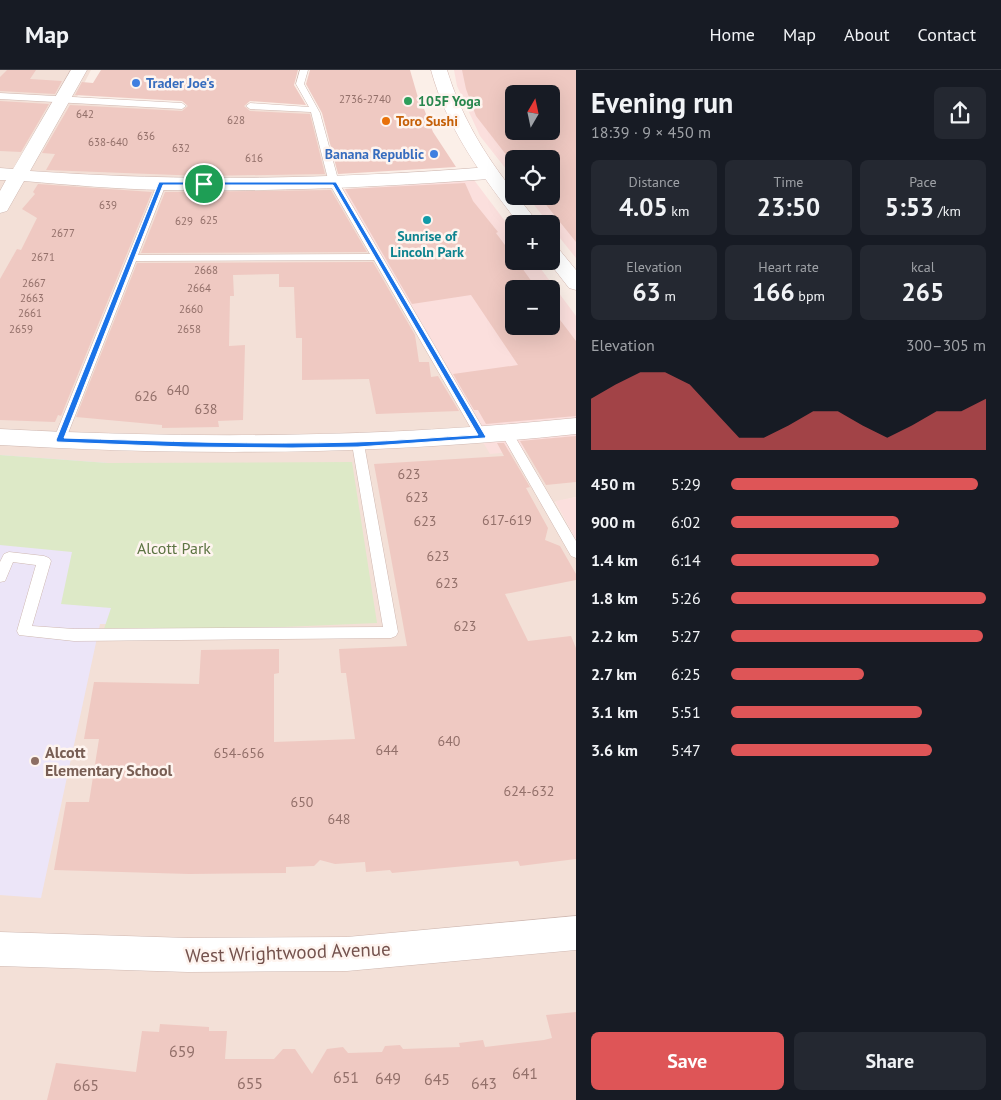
<!DOCTYPE html>
<html lang="en">
<head>
<meta charset="utf-8">
<style>
	:root { --surface:#171b24; --page:#242831; --text:#f1f3f6; --muted:#9ea1a6; --line:#363941; --accent:#de5557 }
	body { margin:0; font-family:"PT Sans",sans-serif; background:var(--page); color:var(--text); height:100vh; display:flex; flex-direction:column; font-size:19px; white-space:nowrap }
	* { box-sizing:border-box; margin:0 }
	p { font-size:16px; color:var(--muted) }
	.icon { flex:none; width:28px; height:28px; fill:none; stroke:currentColor; stroke-width:2; stroke-linecap:round; stroke-linejoin:round }
	.map { position:relative; flex:1; overflow:hidden }
	.side { display:flex; flex-direction:column; background:var(--surface); width:425px }
	.side>* { flex:none }
	.needle { width:32px; rotate:9deg }
	.fabs { position:absolute; left:505px; top:15px; display:grid; gap:10px }
	.fabs a { display:grid; place-items:center; width:55px; height:55px; border-radius:8px; background:var(--surface); box-shadow:0 5px 20px #0002; font-size:25px }
	.pin { position:absolute; display:grid; place-items:center; width:42px; height:42px; color:#fff; margin:-21px; border:2px solid #fff; border-radius:50%; box-shadow:0 1px 5px #0007 }
	.round { display:grid; place-items:center; flex:none; width:52px; height:52px; border-radius:8px; background:var(--page) }
	.overview { display:flex; align-items:center; justify-content:space-between; height:85px; padding:0 15px }
	h1 { font-size:28px; font-weight:800; line-height:38px }
	.figures { display:grid; grid-template-columns:repeat(3,1fr); gap:8px; height:85px; padding:5px 15px }
	.figures div { display:grid; align-content:center; border-radius:8px; background:var(--page); text-align:center }
	.figures b { font-size:25px; font-weight:800 }
	.figures small { font-size:14px; font-weight:400 }
	.figures p { font-size:14px }
	.chart { height:140px; padding:10px 15px }
	.chart p { display:flex; justify-content:space-between }
	.chart svg { width:100%; height:90px; margin-top:5px; fill:var(--accent); opacity:.7 }
	.cta { display:flex; gap:10px; margin-top:auto; padding:10px 15px }
	.cta a { flex:1; height:58px; border-radius:8px; background:var(--accent); color:#fff; font-size:20px; font-weight:800; line-height:58px; text-align:center }
	.cta a+a { background:var(--page); color:var(--text) }
	ul { padding:0 15px; list-style:none; font-size:16px }
	li { display:grid; grid-template-columns:80px 60px 1fr; align-items:center; height:38px }
	li i { height:12px; border-radius:6px; background:var(--accent) }
	header { display:flex; align-items:center; gap:30px; box-sizing:border-box; height:70px; padding:0 25px; background:var(--surface); border-bottom:1px solid var(--line) }
	header strong { font-size:24px }
	nav { display:flex; gap:28px; margin-inline-start:auto; font-size:18px }
	main { display:flex; flex:1; min-height:0 }
	.map>svg:first-child { display:block }
	.residential { fill:#f3e0d7 }
	.commercial { fill:#fbdfdd; fill-rule:evenodd }
	.education { fill:#ece5f8 }
	.green { fill:#dde9c7 }
	.building { fill:#efc9c2; fill-rule:evenodd }
	.lines { fill:none; stroke-linecap:round; stroke-linejoin:round }
	.lane-casing { stroke:#cfb8b1; stroke-width:1 }
	.street-casing { stroke:#cfb8b1; stroke-width:1 }
	.secondary-casing { stroke:#d4b8b1; stroke-width:1 }
	.lane { fill:#fff; fill-rule:evenodd }
	.street { fill:#fff; fill-rule:evenodd }
	.secondary { fill:#fff; fill-rule:evenodd }
	.route { fill:#1a73e8; stroke:#fff; fill-rule:evenodd }
	.shop-dot { fill:#3f7fe0; stroke:#fef4ef; stroke-width:2 }
	.leisure-dot { fill:#2e9e5b; stroke:#fef4ef; stroke-width:2 }
	.food-dot { fill:#e8710a; stroke:#fef4ef; stroke-width:2 }
	.culture-dot { fill:#0f9aa8; stroke:#fef4ef; stroke-width:2 }
	.education-dot { fill:#8d6e63; stroke:#fef4ef; stroke-width:2 }
	.labels { text-anchor:middle; stroke-width:5; stroke-linejoin:round; paint-order:stroke }
	.far-number-label { font-size:11px; fill:#93706a }
	.far-shop-label { font-size:14px; font-weight:bold; fill:#366cbe; stroke:#fef4ef; text-anchor:start }
	.far-leisure-label { font-size:14px; font-weight:bold; fill:#27864d; stroke:#fef4ef; text-anchor:start }
	.far-food-label { font-size:14px; font-weight:bold; fill:#c56008; stroke:#fef4ef; text-anchor:start }
	.far-culture-label { font-size:14px; font-weight:bold; fill:#0d838f; stroke:#fef4ef }
	.number-label { font-size:14px; fill:#93706a }
	.park-label { font-size:16px; fill:#5d7443; stroke:#fef4ef }
	.education-label { font-size:16px; font-weight:bold; fill:#785e54; stroke:#fef4ef; text-anchor:start }
	.near-number-label { font-size:16px; fill:#93706a }
	.near-street-label { font-size:19px; fill:#74524d; stroke:#fef4ef }
</style>
</head>
<body>
<header>
<strong>Map</strong>
<nav><a>Home</a><a>Map</a><a>About</a><a>Contact</a></nav>
</header>
<main>
<div class="map">
<svg width="576" height="1030" viewBox="0 0 576 1030">
	<rect width="100%" height="100%" fill="#fbefe8"/>
	<path class="residential" d="M0,0H91L76,29L186,35L189,30L312,38L332,116L576,375V427L555,432L576,470V1030H0Z"/>
	<g class="commercial">
		<path d="M454,0H576V188L551,157V154H549L527,126H551V89H514V109L480,66L457,16ZM514,24H551V61H514Z"/>
		<path d="M474,110L514,163V191H535L576,246V375L490,384L334,120ZM514,219H551V256H514Z"/>
		<path d="M576,427V470L555,431Z"/>
	</g>
	<path class="education" d="M0,385L108,393L188,394L115,554H100L41,828L0,825Z"/>
	<path class="green" d="M0,385L108,393L352,392L377,553L102,565L111,538L61,534L72,482L0,475Z"/>
	<g class="building">
		<path d="M7,0H36L30,9L62,11L55,24L0,21V7Z"/>
		<path d="M101,0H298L294,15L306,35L250,31L244,36L250,41L310,44L325,104L202,106L46,100L55,84L42,83L70,35L182,41L188,36L182,31L75,25L82,12L93,13Z"/>
		<path d="M310,0H410L421,38L424,39L433,62L456,97L338,104L322,43L306,14Z"/>
		<path d="M462,0H576V172L539,126H551V89H514V95L476,46L466,19ZM514,24H551V61H514Z"/>
		<path d="M0,31L49,34L21,82L0,81Z"/>
		<path d="M465,113L473,131L498,162L496,163L514,187V191H517L537,219H514V256H551V238L576,271V346L486,354L478,340H474L453,304L518,295L471,225L412,234L345,119Z"/>
		<path d="M38,114L152,122L61,346L58,345L55,352L0,350V209L17,179L21,180L37,148L22,139L35,124L33,122Z"/>
		<path d="M331,120L367,182L141,183L165,122Z"/>
		<path d="M373,192L415,265L419,292H429L431,307L438,306L459,341L376,344L369,309L302,310V268H296L294,217H279V204L233,205L234,226H230L229,276L245,275L243,350L218,351L219,357L162,358V355L76,347L137,193Z"/>
		<path d="M576,366V412L546,415L520,371Z"/>
		<path d="M497,373H504L530,417L526,418L548,458L545,470L560,476L576,504V510L505,524L528,571L571,566L576,578V789L520,796L518,791L392,803L390,800L366,802L365,792L335,794L320,790L314,796L286,797V803L189,804L54,800L66,732H89L99,669H84L94,612L199,614L201,580L279,579V603L274,604V672L355,669L346,603H341L339,579L407,576L374,394L504,386Z"/>
		<path d="M576,942V1030H47L56,993L136,1002L142,961L159,962L160,954L209,957V961H227L225,989H274L283,979H295L312,1004L327,979L343,977L348,983L382,982L385,976L400,975L403,979L460,977L459,973L483,970L485,977L544,970L552,968L546,945Z"/>
	</g>
	<g class="lines">
		<defs>
			<g id="lane">
				<path d="M300,0H308L304,14L320,43L339,113L488,367L486,370L482,371L476,367L374,190L136,191L65,371L63,374H55L53,371L158,112H164L166,114L138,185L370,184L329,113L311,42L250,39L246,36L250,33L309,37L296,14Z"/>
				<path d="M0,23L182,33L186,36L182,39L0,29Z"/>
				<path d="M508,361L514,365L576,471V488L571,486L502,365Z"/>
				<path d="M358,370L364,374L398,562L396,566L391,568L74,571L19,565L17,561L36,495L13,492L5,511L0,512V492L4,484L9,482L44,486L49,488L51,491L32,556L74,559L383,557L352,374Z"/>
			</g>
			<g id="street">
				<path d="M71,0H87L30,101C183,112 336,109 489,97L495,99L498,103L495,107L489,109C381,117 272,122 164,120C117,119 71,115 24,111L7,141L0,143V121L6,110H0V98L13,99Z"/>
				<path d="M576,348V364C381,385 195,386 0,375V359C194,369 382,368 576,348Z"/>
				<path d="M576,846V880L347,901L188,902L0,896V862L188,868L347,867Z"/>
			</g>
			<g id="secondary">
				<path d="M431,0H447C461,46 484,84 514,122V126H517L539,154H519C482,106 447,59 431,0Z"/>
				<path d="M551,176L558,178L576,200V220L569,218L548,191H551Z"/>
			</g>
		</defs>
		<use href="#lane" class="lane-casing"/>
		<use href="#street" class="street-casing"/>
		<use href="#secondary" class="secondary-casing"/>
		<use href="#lane" class="lane"/>
		<use href="#street" class="street"/>
		<use href="#secondary" class="secondary"/>
	</g>
	<path class="route" d="M159,112H336L486,367L485,368L358,377L292,378L184,377L57,372L56,370ZM163,115H333L478,365C437,367 397,371 356,372C259,375 161,371 64,368Z"/>
	<g class="shop-dot">
		<circle cx="136" cy="13" r="5"/>
		<circle cx="434" cy="84" r="5"/>
	</g>
	<circle class="leisure-dot" cx="408" cy="31" r="5"/>
	<circle class="food-dot" cx="386" cy="51" r="5"/>
	<circle class="culture-dot" cx="427" cy="150" r="5"/>
	<circle class="education-dot" cx="35" cy="691" r="5"/>
	<g class="labels">
		<g class="far-number-label">
			<text x="365" y="33">2736-2740</text>
			<text x="85" y="48">642</text>
			<text x="236" y="54">628</text>
			<text x="146" y="70">636</text>
			<text x="108" y="76">638-640</text>
			<text x="181" y="82">632</text>
			<text x="254" y="92">616</text>
			<text x="108" y="139">639</text>
			<text x="209" y="154">625</text>
			<text x="184" y="155">629</text>
			<text x="63" y="167">2677</text>
			<text x="43" y="191">2671</text>
			<text x="206" y="204">2668</text>
			<text x="34" y="217">2667</text>
			<text x="199" y="222">2664</text>
			<text x="32" y="232">2663</text>
			<text x="191" y="243">2660</text>
			<text x="30" y="247">2661</text>
			<text x="21" y="263">2659</text>
			<text x="189" y="263">2658</text>
		</g>
		<g class="far-shop-label">
			<text x="146" y="18">Trader Joe's</text>
			<text x="424" y="89" text-anchor="end">Banana Republic</text>
		</g>
		<g class="far-leisure-label">
			<text x="418" y="36">105F Yoga</text>
		</g>
		<g class="far-food-label">
			<text x="396" y="56">Toro Sushi</text>
		</g>
		<g class="far-culture-label">
			<text x="427" y="171">Sunrise of<tspan x="427" dy="16">Lincoln Park</tspan></text>
		</g>
		<g class="number-label">
			<text x="178" y="325">640</text>
			<text x="146" y="331">626</text>
			<text x="206" y="344">638</text>
			<text x="409" y="409">623</text>
			<text x="417" y="432">623</text>
			<text x="507" y="455">617-619</text>
			<text x="425" y="456">623</text>
			<text x="438" y="491">623</text>
			<text x="447" y="518">623</text>
			<text x="465" y="561">623</text>
			<text x="449" y="676">640</text>
			<text x="387" y="685">644</text>
			<text x="239" y="688">654-656</text>
			<text x="529" y="726">624-632</text>
			<text x="302" y="737">650</text>
			<text x="339" y="754">648</text>
		</g>
		<g class="park-label">
			<text x="174" y="484">Alcott Park</text>
		</g>
		<g class="education-label">
			<text x="45" y="688">Alcott<tspan x="45" dy="18">Elementary School</tspan></text>
		</g>
		<g class="near-number-label">
			<text x="182" y="987">659</text>
			<text x="525" y="1009">641</text>
			<text x="346" y="1013">651</text>
			<text x="388" y="1014">649</text>
			<text x="437" y="1015">645</text>
			<text x="250" y="1019">655</text>
			<text x="484" y="1019">643</text>
			<text x="86" y="1021">665</text>
		</g>
		<g class="near-street-label">
			<text transform="translate(288 882) rotate(-2)" y="7">West Wrightwood Avenue</text>
		</g>
	</g>
</svg>
<div class="fabs">
<a><svg class="needle" viewBox="-14 -14 28 28"><path d="M0-13l5 13h-10z" fill="#e53935"/><path d="M0 13l5-13h-10z" fill="#9ea1a6"/></svg></a>
<a><svg class="icon" aria-label="locate" viewBox="0 0 24 24"><circle cx="12" cy="12" r="6"/><path d="M12 2v4M12 18v4M2 12h4M18 12h4"/></svg></a>
<a>+</a>
<a>−</a>
</div>
<div class="pin" style="left:204px;top:114px;background:#1e9e55"><svg class="icon" aria-label="arrive" viewBox="0 0 24 24"><path d="M6 21V4h12l-3 4 3 4H6"/></svg></div>
</div>
<section class="side">
<div class="overview"><div><h1>Evening run</h1><p>18:39 · 9 × 450 m</p></div><a class="round"><svg class="icon" aria-label="share" viewBox="0 0 24 24"><path d="M12 15V3M7 8l5-5 5 5M5 13v7h14v-7"/></svg></a></div>
<div class="figures">
<div><p>Distance</p><b>4.05<small> km</small></b></div>
<div><p>Time</p><b>23:50</b></div>
<div><p>Pace</p><b>5:53<small> /km</small></b></div>
</div>
<div class="figures">
<div><p>Elevation</p><b>63<small> m</small></b></div>
<div><p>Heart rate</p><b>166<small> bpm</small></b></div>
<div><p>kcal</p><b>265</b></div>
</div>
<div class="chart"><p><span>Elevation</span>300–305 m</p>
<svg viewBox="0 0 160 44" preserveAspectRatio="none"><path d="M0 44V19L10 12L20 6L30 6L40 12L50 25L60 38L70 38L80 32L90 25L100 25L110 32L120 38L130 32L140 25L150 25L160 19V44z"/></svg>
</div>
<ul>
<li><b>450 m</b>5:29<i style="width:97%"></i></li>
<li><b>900 m</b>6:02<i style="width:66%"></i></li>
<li><b>1.4 km</b>6:14<i style="width:58%"></i></li>
<li><b>1.8 km</b>5:26<i style="width:100%"></i></li>
<li><b>2.2 km</b>5:27<i style="width:99%"></i></li>
<li><b>2.7 km</b>6:25<i style="width:52%"></i></li>
<li><b>3.1 km</b>5:51<i style="width:75%"></i></li>
<li><b>3.6 km</b>5:47<i style="width:79%"></i></li>
</ul>
<div class="cta"><a>Save</a><a>Share</a></div>
</section>
</main>
</body>
</html>
